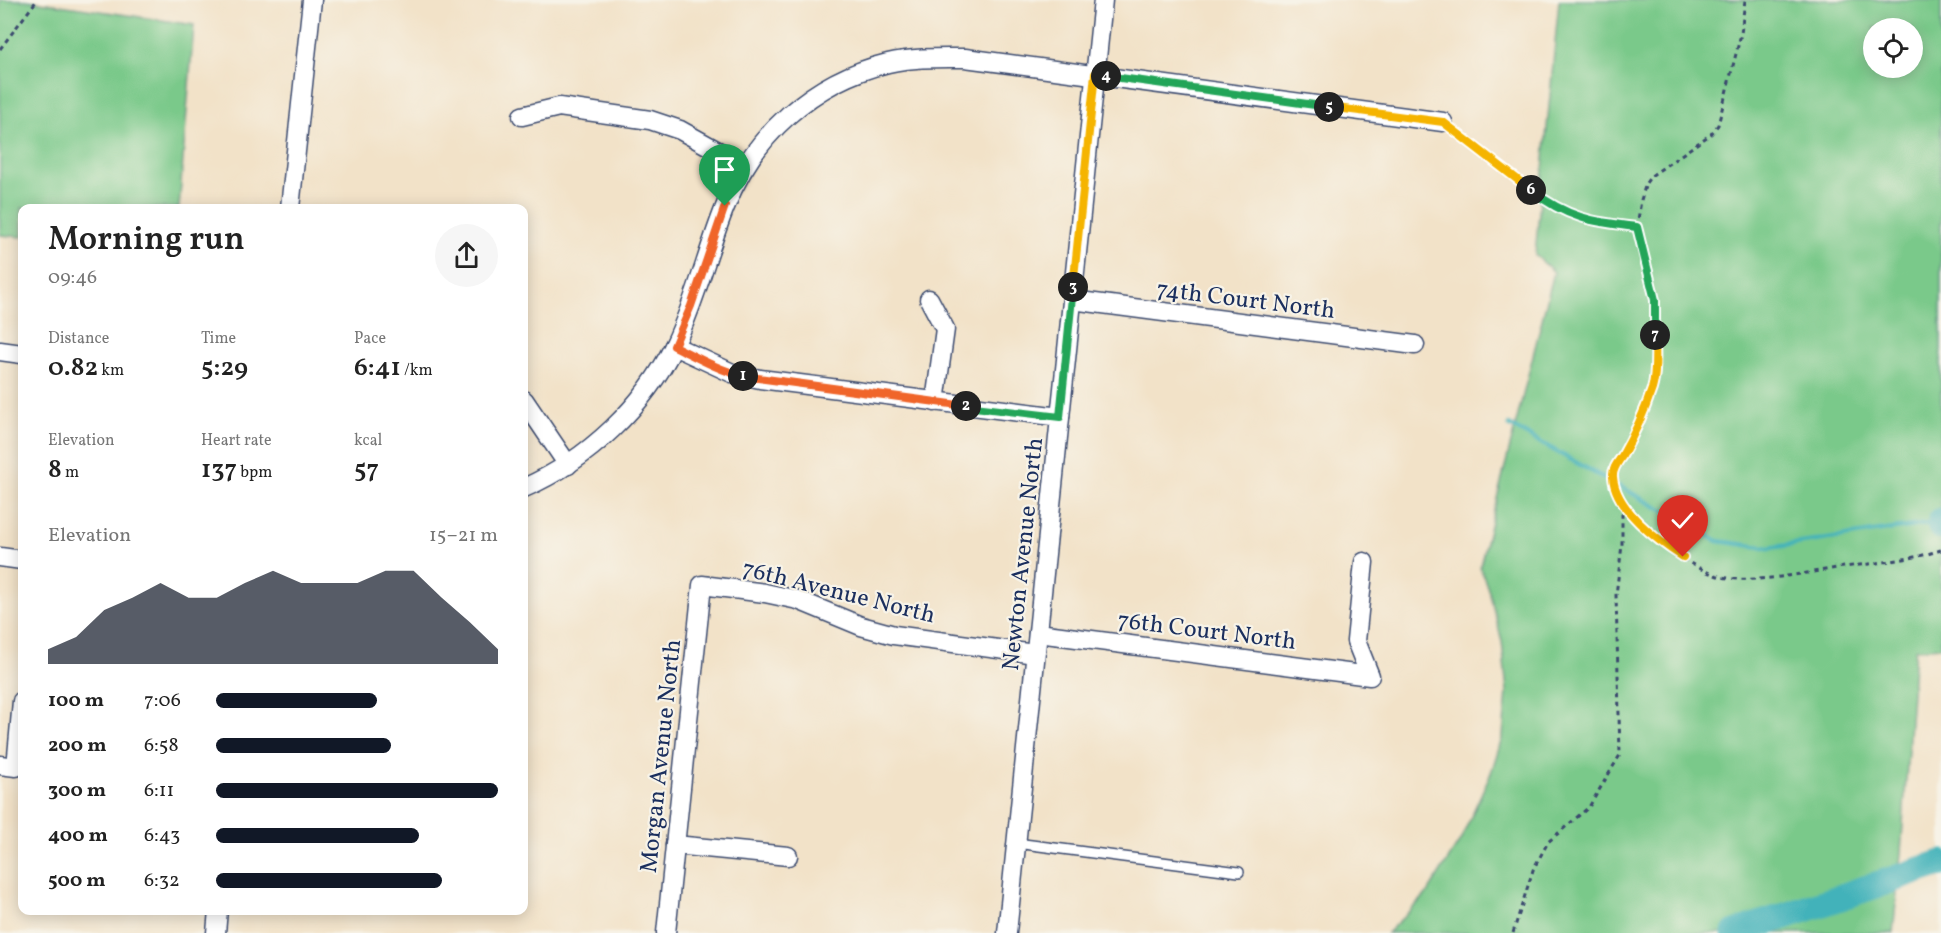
<!DOCTYPE html>
<html lang="en">
<head>
<meta charset="utf-8">
<style>
	:root { --surface:#fff; --page:#f6f6f6; --text:#222; --muted:#767676; --accent:#111827 }
	body { margin:0; font-family:Vollkorn,serif; background:var(--page); color:var(--text); height:100vh; display:flex; flex-direction:column; font-size:22px; white-space:nowrap }
	* { box-sizing:border-box; margin:0 }
	p { font-size:20px; color:var(--muted) }
	.icon { flex:none; width:33px; height:33px; fill:none; stroke:currentColor; stroke-width:2; stroke-linecap:round; stroke-linejoin:round }
	.map { position:relative; flex:1; overflow:hidden }
	.drawer { position:absolute; left:18px; top:204px; width:510px; height:711px; display:flex; flex-direction:column; background:var(--surface); border-radius:12px; box-shadow:0 3px 15px #0003 }
	.drawer>* { flex:none }
	.tools { position:absolute; left:1863px; top:18px; display:grid; gap:12px }
	.tools a { display:grid; place-items:center; width:60px; height:60px; border-radius:50%; background:var(--surface); box-shadow:0 3px 15px #0003; font-size:30px }
	.pin { position:absolute; display:grid; place-items:center; width:51px; height:51px; color:#fff; margin:-62px -26px; border-radius:50% 50% 50% 0; rotate:-45deg; box-shadow:0 0 6px #0007 }
	.pin .icon { rotate:45deg }
	.km { position:absolute; width:30px; height:30px; margin:-15px; border-radius:50%; background:#222; color:#fff; font-size:16px; line-height:30px; text-align:center }
	.round { display:grid; place-items:center; flex:none; width:63px; height:63px; border-radius:32px; background:var(--page) }
	.summary { display:flex; align-items:center; justify-content:space-between; height:102px; padding:0 30px }
	h1 { font-size:33px; font-weight:600; line-height:45px }
	.figures { display:grid; grid-template-columns:repeat(3,1fr); gap:9px; height:102px; padding:6px 30px }
	.figures div { display:grid; align-content:center }
	.figures b { font-size:26px; font-weight:600 }
	.figures small { font-size:16px; font-weight:400 }
	.figures p { font-size:16px }
	.chart { height:168px; padding:12px 30px }
	.chart p { display:flex; justify-content:space-between }
	.chart svg { width:100%; height:108px; margin-top:6px; fill:var(--accent); opacity:.7 }
	ul { padding:0 30px; list-style:none; font-size:20px }
	li { display:grid; grid-template-columns:96px 72px 1fr; align-items:center; height:45px }
	li i { height:15px; border-radius:8px; background:var(--accent) }
	.map>svg:first-child { display:block }
	.green { fill:#7ac98a; stroke:#4a7c74; stroke-width:1.5; fill-rule:evenodd }
	.lines { fill:none; stroke-linecap:round; stroke-linejoin:round }
	.stream { stroke:#42b2ba; stroke-width:4.5 }
	.river { stroke:#42b2ba; stroke-width:27 }
	.lane-casing { stroke:#3b4a6e; stroke-width:12 }
	.street-casing { stroke:#3b4a6e; stroke-width:21 }
	.path { stroke:#3b4a6e; stroke-width:3; stroke-dasharray:4.5 4.5; stroke-linecap:butt }
	.lane { stroke:#fff; stroke-width:9 }
	.street { stroke:#fff; stroke-width:18 }
	.split-1-casing { stroke:#fff; stroke-width:12 }
	.split-2-casing { stroke:#fff; stroke-width:12 }
	.split-3-casing { stroke:#fff; stroke-width:12 }
	.split-4-casing { stroke:#fff; stroke-width:12 }
	.split-5-casing { stroke:#fff; stroke-width:12 }
	.split-6-casing { stroke:#fff; stroke-width:12 }
	.split-7-casing { stroke:#fff; stroke-width:12 }
	.split-8-casing { stroke:#fff; stroke-width:12 }
	.split-1 { stroke:#f0652b; stroke-width:8 }
	.split-2 { stroke:#f0652b; stroke-width:8 }
	.split-3 { stroke:#22a559; stroke-width:8 }
	.split-4 { stroke:#f5b400; stroke-width:8 }
	.split-5 { stroke:#22a559; stroke-width:8 }
	.split-6 { stroke:#f5b400; stroke-width:8 }
	.split-7 { stroke:#22a559; stroke-width:8 }
	.split-8 { stroke:#f5b400; stroke-width:8 }
	.labels { text-anchor:middle; stroke-width:4.5; stroke-linejoin:round; paint-order:stroke }
	.street-label { font-size:24px; fill:#1b2f5e; stroke:#f7f3e8 }
</style>
</head>
<body>
<div class="map">
<svg width="1941" height="933" viewBox="0 0 1941 933">
	<rect width="100%" height="100%" fill="#f7f3e8"/>
	<filter id="ink" filterUnits="userSpaceOnUse"><feTurbulence type="fractalNoise" baseFrequency=".0167" numOctaves="2"/><feDisplacementMap in="SourceGraphic" scale="12" xChannelSelector="R" yChannelSelector="G"/><feConvolveMatrix kernelMatrix="1 2 1 2 8 2 1 2 1" color-interpolation-filters="sRGB"/></filter>
	<filter id="wash" filterUnits="userSpaceOnUse"><feTurbulence type="fractalNoise" baseFrequency=".008" numOctaves="4" result="noise"/><feDisplacementMap in="SourceGraphic" scale="24" xChannelSelector="R" yChannelSelector="G"/><feGaussianBlur stdDeviation="1.35" result="paint"/><feColorMatrix in="noise" values="0 0 0 0 0 0 0 0 0 0 0 0 0 0 0 0 0 1.4 0 .05"/><feComposite in="paint" operator="in"/></filter>
	<g filter="url(#wash)">
		<rect width="100%" height="100%" fill="#f2e2c8"/>
		<g class="green">
			<path d="M0,0H26L194,25L179,208H22V237L0,235Z"/>
			<path d="M1559,0H1941V647L1915,649L1901,853L1893,933H1387L1427,894L1460,841L1492,770L1503,735L1507,692L1502,641L1490,595L1480,566L1554,272L1535,255ZM1912,28V68H1874V28Z"/>
		</g>
		<g class="lines">
			<g class="stream">
				<path d="M1509,425L1611,482"/>
				<path d="M1619,486L1718,541L1769,548L1940,522"/>
			</g>
			<g class="river">
				<path d="M1941,521V526"/>
				<path d="M1735,933L1941,863"/>
			</g>
		</g>
	</g>
	<g filter="url(#ink)">
		<g class="lines">
			<defs>
				<path id="lane" d="M1016,843L1239,872"/>
				<g id="street">
					<path d="M522,116L559,107L650,120L680,130L745,166"/>
					<path d="M290,208L312,0"/>
					<path d="M929,299L945,329L935,402"/>
					<path d="M1072,300L1415,345"/>
					<path d="M674,346L732,373L760,379L1060,417"/>
					<path d="M0,351L22,354"/>
					<path d="M524,400L568,465"/>
					<path d="M524,488C588,460 644,407 675,344C696,300 707,252 725,207C753,135 813,81 888,63C914,57 940,58 965,58L1443,122"/>
					<path d="M0,557L22,560"/>
					<path d="M1038,633L1370,676L1356,641L1364,562"/>
					<path d="M0,765L16,767L22,701"/>
					<path d="M675,845L788,856"/>
					<path d="M216,933L218,910"/>
					<path d="M666,933L702,585L765,593L798,600L861,626L894,635L1035,654"/>
					<path d="M1007,933L1103,0"/>
				</g>
			</defs>
			<use href="#lane" class="lane-casing"/>
			<use href="#street" class="street-casing"/>
			<g class="path">
				<path d="M0,49L37,0"/>
				<path d="M1453,131L1537,195L1575,217L1596,223L1637,227"/>
				<path d="M1622,502L1613,477L1614,469L1635,434L1654,379L1655,300L1637,227L1641,200L1646,183L1651,176L1711,134L1718,125L1741,34L1745,0"/>
				<path d="M1513,933L1533,870L1548,842L1589,807L1620,755L1616,595L1622,545V502C1647,530 1679,562 1715,575C1746,586 1804,573 1837,568C1872,563 1908,561 1941,550"/>
			</g>
			<use href="#lane" class="lane"/>
			<use href="#street" class="street"/>
		</g>
	</g>
	<g class="lines" filter="url(#ink)">
		<defs>
			<path id="split-1" d="M725,206L691,306L674,346C696,357 719,370 743,376"/>
			<path id="split-2" d="M743,376L966,406"/>
			<path id="split-3" d="M966,406L1060,417L1073,287"/>
			<path id="split-4" d="M1073,287L1095,74L1106,76"/>
			<path id="split-5" d="M1106,76L1329,107"/>
			<path id="split-6" d="M1329,107L1443,122L1531,190"/>
			<path id="split-7" d="M1531,190C1567,218 1592,222 1637,227L1655,300V335"/>
			<path id="split-8" d="M1655,335C1655,352 1657,372 1652,389C1644,413 1634,435 1622,456C1618,462 1612,469 1613,477C1615,509 1658,541 1683,557"/>
		</defs>
		<use href="#split-1" class="split-1-casing"/>
		<use href="#split-2" class="split-2-casing"/>
		<use href="#split-3" class="split-3-casing"/>
		<use href="#split-4" class="split-4-casing"/>
		<use href="#split-5" class="split-5-casing"/>
		<use href="#split-6" class="split-6-casing"/>
		<use href="#split-7" class="split-7-casing"/>
		<use href="#split-8" class="split-8-casing"/>
		<use href="#split-1" class="split-1"/>
		<use href="#split-2" class="split-2"/>
		<use href="#split-3" class="split-3"/>
		<use href="#split-4" class="split-4"/>
		<use href="#split-5" class="split-5"/>
		<use href="#split-6" class="split-6"/>
		<use href="#split-7" class="split-7"/>
		<use href="#split-8" class="split-8"/>
	</g>
	<g class="labels">
		<g class="street-label">
			<text transform="translate(1246 299) rotate(7)" y="8">74th Court North</text>
			<text transform="translate(1022 554) rotate(-84)" y="8">Newton Avenue North</text>
			<text transform="translate(839 591) rotate(14)" y="8">76th Avenue North</text>
			<text transform="translate(1207 630) rotate(7)" y="8">76th Court North</text>
			<text transform="translate(660 756) rotate(-84)" y="8">Morgan Avenue North</text>
		</g>
	</g>
</svg>
<div class="tools">
<a><svg class="icon" aria-label="locate" viewBox="0 0 24 24"><circle cx="12" cy="12" r="6"/><path d="M12 2v4M12 18v4M2 12h4M18 12h4"/></svg></a>
</div>
<div class="pin" style="left:725px;top:206px;background:#1e9e55"><svg class="icon" aria-label="arrive" viewBox="0 0 24 24"><path d="M6 21V4h12l-3 4 3 4H6"/></svg></div>
<div class="pin" style="left:1683px;top:557px;background:#d93025"><svg class="icon" aria-label="check" viewBox="0 0 24 24"><path d="M5 12l5 5 9-10"/></svg></div>
<b class="km" style="left:743px;top:376px">1</b>
<b class="km" style="left:966px;top:406px">2</b>
<b class="km" style="left:1073px;top:287px">3</b>
<b class="km" style="left:1106px;top:76px">4</b>
<b class="km" style="left:1329px;top:107px">5</b>
<b class="km" style="left:1531px;top:190px">6</b>
<b class="km" style="left:1655px;top:335px">7</b>
<section class="drawer">
<div class="summary"><div><h1>Morning run</h1><p>09:46</p></div><a class="round"><svg class="icon" aria-label="share" viewBox="0 0 24 24"><path d="M12 15V3M7 8l5-5 5 5M5 13v7h14v-7"/></svg></a></div>
<div class="figures">
<div><p>Distance</p><b>0.82<small> km</small></b></div>
<div><p>Time</p><b>5:29</b></div>
<div><p>Pace</p><b>6:41<small> /km</small></b></div>
</div>
<div class="figures">
<div><p>Elevation</p><b>8<small> m</small></b></div>
<div><p>Heart rate</p><b>137<small> bpm</small></b></div>
<div><p>kcal</p><b>57</b></div>
</div>
<div class="chart"><p><span>Elevation</span>15–21 m</p>
<svg viewBox="0 0 160 44" preserveAspectRatio="none"><path d="M0 44V38L10 33L20 22L30 17L40 11L50 17L60 17L70 11L80 6L90 11L100 11L110 11L120 6L130 6L140 17L150 27L160 38V44z"/></svg>
</div>
<ul>
<li><b>100 m</b>7:06<i style="width:57%"></i></li>
<li><b>200 m</b>6:58<i style="width:62%"></i></li>
<li><b>300 m</b>6:11<i style="width:100%"></i></li>
<li><b>400 m</b>6:43<i style="width:72%"></i></li>
<li><b>500 m</b>6:32<i style="width:80%"></i></li>
</ul>
</section>
</div>
</body>
</html>
